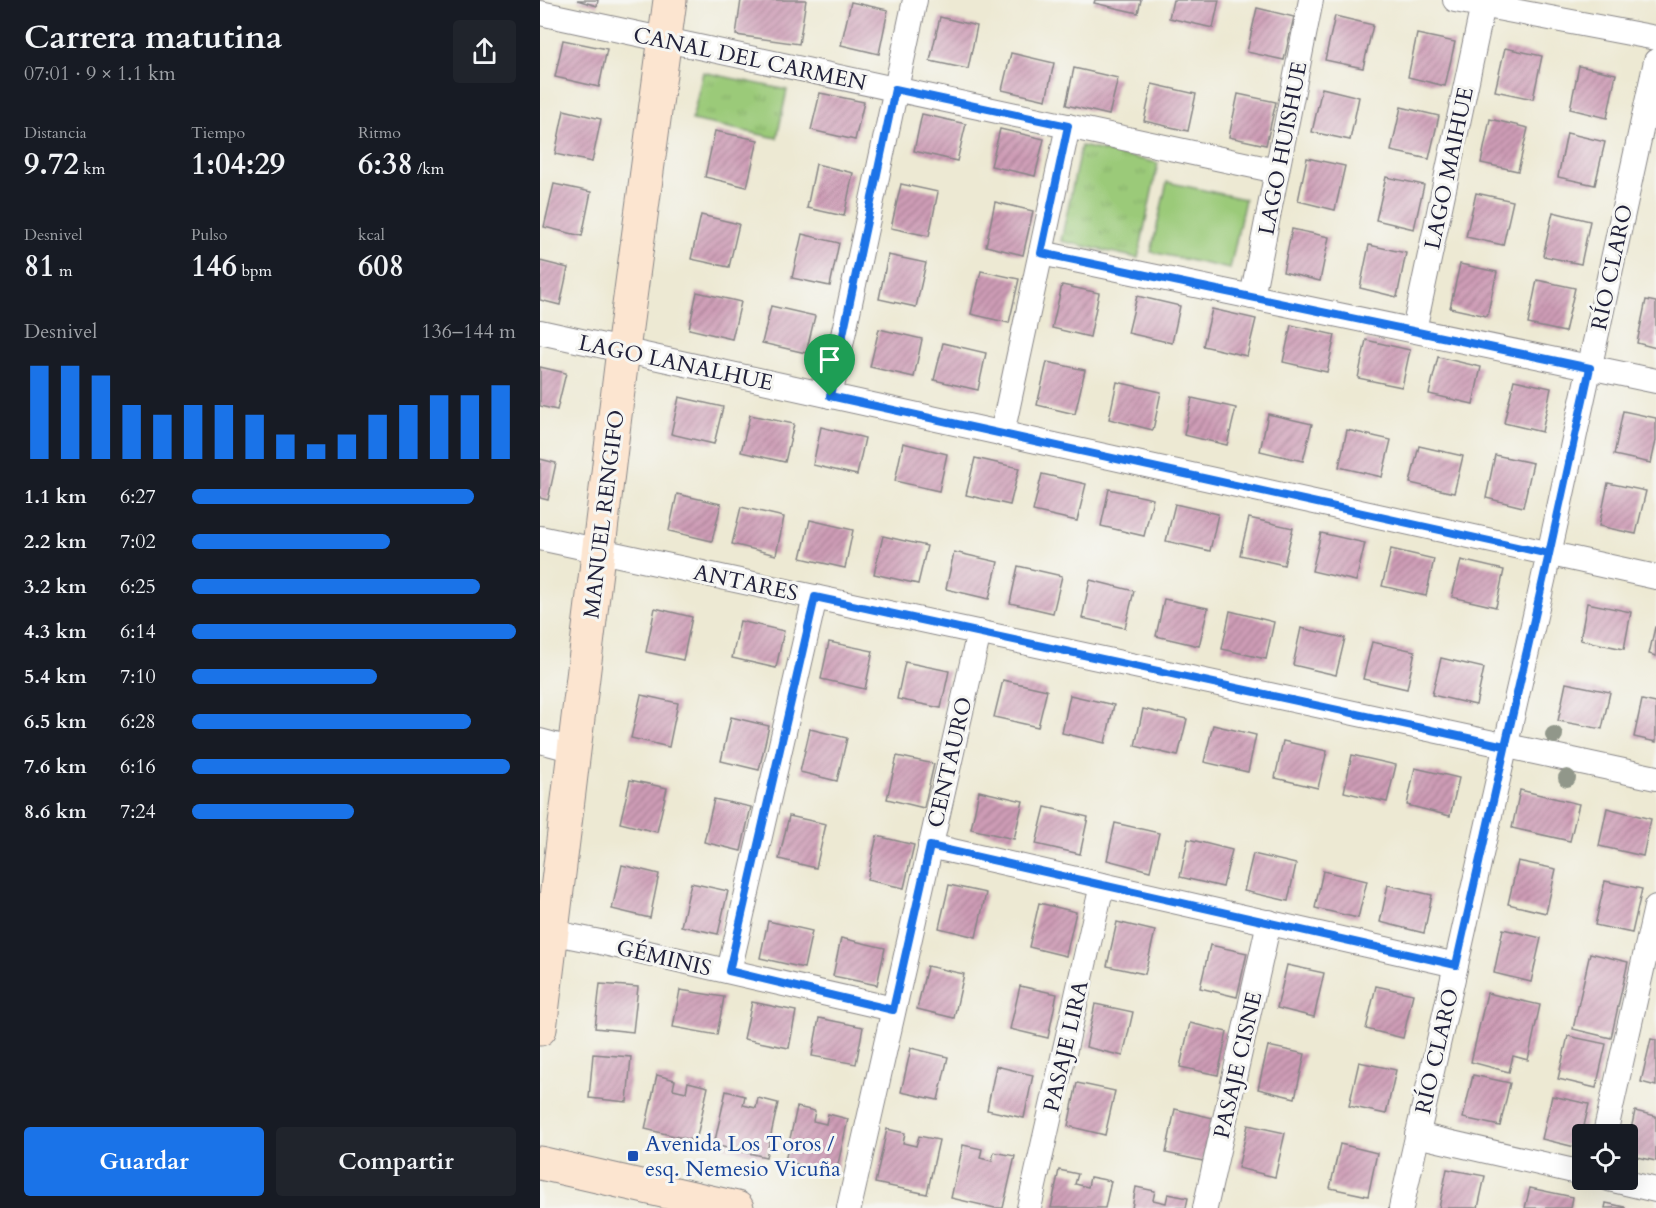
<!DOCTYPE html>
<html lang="es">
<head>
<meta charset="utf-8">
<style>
	:root { --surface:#171b24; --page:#20242c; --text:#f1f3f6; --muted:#9ea1a6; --accent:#1a73e8 }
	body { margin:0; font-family:Cardo,serif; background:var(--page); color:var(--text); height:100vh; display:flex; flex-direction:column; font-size:22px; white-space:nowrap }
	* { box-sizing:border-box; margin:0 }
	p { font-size:20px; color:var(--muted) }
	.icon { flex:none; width:33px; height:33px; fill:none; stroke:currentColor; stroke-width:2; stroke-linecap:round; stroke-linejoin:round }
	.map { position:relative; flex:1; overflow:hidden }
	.details { display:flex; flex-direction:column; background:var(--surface); width:540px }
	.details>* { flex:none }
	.controls { position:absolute; left:1032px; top:1124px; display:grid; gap:12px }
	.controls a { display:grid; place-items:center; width:66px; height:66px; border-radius:6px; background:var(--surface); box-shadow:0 6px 24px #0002; font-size:30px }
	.pin { position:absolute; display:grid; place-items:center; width:51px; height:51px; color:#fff; margin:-62px -26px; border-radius:50% 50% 50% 0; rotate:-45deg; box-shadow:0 0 6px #0007 }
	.pin .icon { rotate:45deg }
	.round { display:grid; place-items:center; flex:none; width:63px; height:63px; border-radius:6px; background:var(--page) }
	.headline { display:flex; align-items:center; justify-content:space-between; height:102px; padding:0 24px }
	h1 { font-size:33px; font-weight:700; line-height:45px }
	.stats { display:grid; grid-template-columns:repeat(3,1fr); gap:9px; height:102px; padding:6px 24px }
	.stats div { display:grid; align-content:center }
	.stats b { font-size:30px; font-weight:700 }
	.stats small { font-size:16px; font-weight:400 }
	.stats p { font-size:16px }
	.chart { height:168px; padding:12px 24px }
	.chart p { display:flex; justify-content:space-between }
	.chart svg { width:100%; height:108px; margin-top:6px; stroke:var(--accent); stroke-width:6 }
	.primary-button { display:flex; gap:12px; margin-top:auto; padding:12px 24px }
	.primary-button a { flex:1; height:69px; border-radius:6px; background:var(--accent); color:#fff; font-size:24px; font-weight:700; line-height:69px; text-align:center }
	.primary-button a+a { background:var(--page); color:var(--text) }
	ul { padding:0 24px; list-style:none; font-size:20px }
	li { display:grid; grid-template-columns:96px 72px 1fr; align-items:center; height:45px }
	li i { height:15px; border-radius:8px; background:var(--accent) }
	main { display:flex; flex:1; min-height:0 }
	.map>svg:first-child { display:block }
	.grass { fill:url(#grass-tufts); stroke:#5e765a; stroke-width:1.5 }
	.pitch { fill:#9bca79; stroke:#5e765a; stroke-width:1.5 }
	.building { fill:url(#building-hatch) }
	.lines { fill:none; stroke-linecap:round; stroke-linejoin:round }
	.street-casing { stroke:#888687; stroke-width:26 }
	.secondary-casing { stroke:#888687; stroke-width:35 }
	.street { stroke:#fff; stroke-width:24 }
	.secondary { stroke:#fce5d0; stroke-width:33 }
	.tree { fill:#91978a }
	.route-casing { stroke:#fff; stroke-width:12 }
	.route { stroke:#1a73e8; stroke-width:8 }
	.transit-dot { fill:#1a4fb4; stroke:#f6f6f2; stroke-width:2 }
	.labels { text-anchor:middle; stroke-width:6; stroke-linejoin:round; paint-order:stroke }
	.street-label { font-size:22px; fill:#22223b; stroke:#f6f6f2 }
	.transit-label { font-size:22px; fill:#164399; stroke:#f6f6f2; text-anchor:start }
</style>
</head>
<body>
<main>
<section class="details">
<div class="headline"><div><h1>Carrera matutina</h1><p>07:01 · 9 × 1.1 km</p></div><a class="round"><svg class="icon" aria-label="share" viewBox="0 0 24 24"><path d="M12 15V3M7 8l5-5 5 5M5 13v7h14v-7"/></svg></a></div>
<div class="stats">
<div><p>Distancia</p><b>9.72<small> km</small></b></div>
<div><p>Tiempo</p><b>1:04:29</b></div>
<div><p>Ritmo</p><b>6:38<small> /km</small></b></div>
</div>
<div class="stats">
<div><p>Desnivel</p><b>81<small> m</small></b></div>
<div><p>Pulso</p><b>146<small> bpm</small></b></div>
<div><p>kcal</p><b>608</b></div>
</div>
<div class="chart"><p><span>Desnivel</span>136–144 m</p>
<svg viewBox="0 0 160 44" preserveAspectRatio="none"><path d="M5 44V6M15 44V6M25 44V10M35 44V22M45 44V26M55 44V22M65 44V22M75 44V26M85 44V34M95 44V38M105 44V34M115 44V26M125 44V22M135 44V18M145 44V18M155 44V14"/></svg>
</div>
<ul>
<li><b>1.1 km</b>6:27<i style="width:87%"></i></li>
<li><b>2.2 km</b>7:02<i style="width:61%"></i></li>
<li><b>3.2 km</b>6:25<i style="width:89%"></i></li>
<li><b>4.3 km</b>6:14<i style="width:100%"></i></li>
<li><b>5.4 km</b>7:10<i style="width:57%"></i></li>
<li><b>6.5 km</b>6:28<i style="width:86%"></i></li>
<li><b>7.6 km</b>6:16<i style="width:98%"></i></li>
<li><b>8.6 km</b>7:24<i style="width:50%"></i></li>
</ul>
<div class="primary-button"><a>Guardar</a><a>Compartir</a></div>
</section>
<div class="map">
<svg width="1116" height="1208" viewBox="0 0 1116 1208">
	<defs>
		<pattern id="grass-tufts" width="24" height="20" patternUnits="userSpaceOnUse" patternTransform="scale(1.5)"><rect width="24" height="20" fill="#9bca79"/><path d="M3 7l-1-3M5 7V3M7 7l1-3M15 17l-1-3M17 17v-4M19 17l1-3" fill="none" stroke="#85ad6a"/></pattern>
		<pattern id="building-hatch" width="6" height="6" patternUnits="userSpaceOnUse" patternTransform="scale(1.5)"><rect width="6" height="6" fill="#ce9cb6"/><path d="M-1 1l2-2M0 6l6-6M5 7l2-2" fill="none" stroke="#a77f95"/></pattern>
	</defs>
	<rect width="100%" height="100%" fill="#f6f6f2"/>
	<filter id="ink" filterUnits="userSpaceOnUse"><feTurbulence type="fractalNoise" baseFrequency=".0167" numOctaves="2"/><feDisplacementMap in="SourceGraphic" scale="12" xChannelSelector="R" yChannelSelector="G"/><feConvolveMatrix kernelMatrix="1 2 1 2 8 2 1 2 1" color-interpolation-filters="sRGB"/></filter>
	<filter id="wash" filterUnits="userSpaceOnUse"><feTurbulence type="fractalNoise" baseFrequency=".008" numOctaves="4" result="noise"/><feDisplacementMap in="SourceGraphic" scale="24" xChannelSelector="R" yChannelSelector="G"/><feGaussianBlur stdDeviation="1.35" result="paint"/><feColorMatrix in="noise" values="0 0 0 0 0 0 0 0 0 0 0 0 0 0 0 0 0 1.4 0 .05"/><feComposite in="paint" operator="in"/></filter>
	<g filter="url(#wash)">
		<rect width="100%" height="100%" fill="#ede9d3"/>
		<g class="grass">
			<path d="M163,72L247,90L237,138L152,120Z"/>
			<path d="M541,146L618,163L598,258L521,241Z"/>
		</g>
		<path class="pitch" d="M627,182L705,199L690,269L611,252Z"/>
		<g id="blocks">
			<g class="building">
				<path d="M37,0H58L57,6Z"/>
				<path d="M201,0H266L259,44L196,35Z"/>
				<path d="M555,0H601L598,13L554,3Z"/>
				<path d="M633,0H679L673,28L629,18Z"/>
				<path d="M311,2L348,10L339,54L301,45Z"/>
				<path d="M717,8L754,17L744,60L707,52Z"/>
				<path d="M795,16L833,25L823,68L785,60Z"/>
				<path d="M400,17L437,26L428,69L390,61Z"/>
				<path d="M877,34L915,42L905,86L868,77Z"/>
				<path d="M23,40L67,49L59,87L15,77Z"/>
				<path d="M965,48L1002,56L993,99L955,91Z"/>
				<path d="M471,53L514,63L506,100L462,90Z"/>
				<path d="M1039,66L1076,74L1067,118L1030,109Z"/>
				<path d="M534,68L578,78L569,115L526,105Z"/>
				<path d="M612,84L656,94L648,131L604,121Z"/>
				<path d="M782,88L819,97L810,140L772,132Z"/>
				<path d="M280,93L324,102L315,140L271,130Z"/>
				<path d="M698,94L736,102L726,145L689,137Z"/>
				<path d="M861,107L899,116L889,159L851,151Z"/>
				<path d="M24,110L61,119L52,162L15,154Z"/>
				<path d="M382,114L426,124L417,161L374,151Z"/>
				<path d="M950,119L988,128L978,171L941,163Z"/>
				<path d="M460,129L504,139L495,176L451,166Z"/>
				<path d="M175,131L218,140L207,187L165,177Z"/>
				<path d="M1027,133L1065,142L1055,185L1018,177Z"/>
				<path d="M767,158L805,166L795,210L758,201Z"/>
				<path d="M276,164L313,173L304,216L267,208Z"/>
				<path d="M846,177L884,185L874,229L836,220Z"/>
				<path d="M14,184L51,192L42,236L4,227Z"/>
				<path d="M361,184L398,192L389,236L351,228Z"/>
				<path d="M936,193L973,201L963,245L926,237Z"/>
				<path d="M455,202L493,211L483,255L446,246Z"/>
				<path d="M1013,212L1050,221L1041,264L1003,256Z"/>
				<path d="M161,215L199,224L189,267L151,259Z"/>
				<path d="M752,229L789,237L780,281L743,272Z"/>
				<path d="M262,234L299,243L290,286L252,278Z"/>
				<path d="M829,245L866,253L857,297L820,288Z"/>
				<path d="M348,255L386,263L376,307L339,299Z"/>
				<path d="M0,261L28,268L20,305L0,300Z"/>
				<path d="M920,264L957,272L947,316L910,308Z"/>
				<path d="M441,271L479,279L469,323L431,314Z"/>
				<path d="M997,280L1035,288L1025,332L988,324Z"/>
				<path d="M522,285L559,293L550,337L512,328Z"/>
				<path d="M157,292L201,302L192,339L149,329Z"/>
				<path d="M597,296L640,306L632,343L588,333Z"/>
				<path d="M1106,300L1116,302V348L1097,343Z"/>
				<path d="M231,306L275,316L266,353L222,343Z"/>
				<path d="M672,309L716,319L707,356L663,346Z"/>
				<path d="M751,325L795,335L787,372L743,362Z"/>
				<path d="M339,329L382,339L374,377L330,367Z"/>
				<path d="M826,340L870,350L862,387L818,378Z"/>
				<path d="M403,343L446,353L438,390L394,380Z"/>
				<path d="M898,357L941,367L933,404L889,394Z"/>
				<path d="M507,362L545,370L535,414L497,405Z"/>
				<path d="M0,367L26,373L17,410L0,406Z"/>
				<path d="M974,380L1011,388L1002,432L964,423Z"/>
				<path d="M577,382L621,392L613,430L569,419Z"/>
				<path d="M139,397L183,407L174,444L131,434Z"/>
				<path d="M652,398L696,408L687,445L644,435Z"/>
				<path d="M1083,411L1116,418V441L1111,463L1074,455Z"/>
				<path d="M728,414L772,424L763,461L720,451Z"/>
				<path d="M210,415L254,424L245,462L201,452Z"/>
				<path d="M281,427L325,438L317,475L273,465Z"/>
				<path d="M807,430L851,440L842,477L799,467Z"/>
				<path d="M363,443L407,454L399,491L355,481Z"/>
				<path d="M879,446L923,456L914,493L870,483Z"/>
				<path d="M955,455L993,463L983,507L946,498Z"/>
				<path d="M435,458L479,468L470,505L426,495Z"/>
				<path d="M0,459L16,463L8,500L0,498Z"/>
				<path d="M502,474L546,484L537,521L493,511Z"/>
				<path d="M1068,483L1106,491L1096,534L1059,526Z"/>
				<path d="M569,489L613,499L604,536L561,526Z"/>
				<path d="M137,494L181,504L172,541L129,531Z"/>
				<path d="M635,504L678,514L670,551L626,541Z"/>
				<path d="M201,507L244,517L236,555L192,544Z"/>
				<path d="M709,518L753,528L744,565L700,555Z"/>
				<path d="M270,520L313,530L305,568L261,558Z"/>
				<path d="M781,533L825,543L816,581L772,571Z"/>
				<path d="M343,536L387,546L378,584L334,574Z"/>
				<path d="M851,549L894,559L886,596L842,586Z"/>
				<path d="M414,552L458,562L449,599L406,589Z"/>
				<path d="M921,560L964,570L956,607L912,597Z"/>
				<path d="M478,566L522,576L513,613L470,603Z"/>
				<path d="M550,580L594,591L585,628L542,618Z"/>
				<path d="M624,599L668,608L659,646L616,636Z"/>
				<path d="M1047,603L1091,612L1084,649L1040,640Z"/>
				<path d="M115,608L152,617L143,660L106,652Z"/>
				<path d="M690,611L734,622L726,659L682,649Z"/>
				<path d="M200,621L244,631L236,668L192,658Z"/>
				<path d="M1115,627H1116V656L1109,654Z"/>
				<path d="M761,628L805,638L796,675L753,665Z"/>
				<path d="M289,642L333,651L325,689L281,679Z"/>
				<path d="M832,642L875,651L867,689L823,679Z"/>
				<path d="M901,658L944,668L936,705L892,695Z"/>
				<path d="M365,662L409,671L401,708L357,699Z"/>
				<path d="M463,680L507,690L498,727L454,717Z"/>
				<path d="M1026,683L1070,692L1062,729L1018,721Z"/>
				<path d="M101,695L138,703L129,747L91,738Z"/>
				<path d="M530,695L574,705L565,743L522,733Z"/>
				<path d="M1102,700L1116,703V742L1094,737Z"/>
				<path d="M603,709L647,719L638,756L595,746Z"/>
				<path d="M191,717L229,726L219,770L181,761Z"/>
				<path d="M673,725L716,735L708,772L664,762Z"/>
				<path d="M270,729L307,738L297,781L260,772Z"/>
				<path d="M743,741L787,751L778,788L735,778Z"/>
				<path d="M812,755L856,765L847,802L804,792Z"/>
				<path d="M357,756L394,764L384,808L347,799Z"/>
				<path d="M875,768L919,778L910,816L867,805Z"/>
				<path d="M90,780L127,788L117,832L80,823Z"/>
				<path d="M980,790L1039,804L1030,841L972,828Z"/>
				<path d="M439,791L483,801L474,839L431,829Z"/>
				<path d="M174,799L211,807L201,851L164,842Z"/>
				<path d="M505,807L548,817L540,854L496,844Z"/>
				<path d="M1067,808L1111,819L1103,856L1059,846Z"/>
				<path d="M249,816L286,824L276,868L239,859Z"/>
				<path d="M575,823L619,833L610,871L567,860Z"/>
				<path d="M337,836L374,845L364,888L327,880Z"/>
				<path d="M648,839L692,850L683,887L640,877Z"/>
				<path d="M713,854L756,864L748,901L704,891Z"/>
				<path d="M978,861L1016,869L1006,913L968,904Z"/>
				<path d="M82,865L119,874L110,918L72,909Z"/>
				<path d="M783,871L827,881L818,918L775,908Z"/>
				<path d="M1065,881L1102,889L1092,933L1055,925Z"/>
				<path d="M151,883L188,891L178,934L141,926Z"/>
				<path d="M409,885L446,893L436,937L399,928Z"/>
				<path d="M848,885L892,895L884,933L840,922Z"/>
				<path d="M499,903L536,912L526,956L489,947Z"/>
				<path d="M228,921L272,931L264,968L220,958Z"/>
				<path d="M577,922L615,931L605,974L567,966Z"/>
				<path d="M963,929L1001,938L991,982L954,973Z"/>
				<path d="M301,938L345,948L337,985L293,976Z"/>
				<path d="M670,945L707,953L697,997L660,988Z"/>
				<path d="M1050,953L1088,962L1071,1038L1033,1029Z"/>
				<path d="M747,965L784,973L774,1017L737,1008Z"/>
				<path d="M387,966L424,974L414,1018L377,1009Z"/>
				<path d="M60,984L98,987L93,1032L55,1028Z"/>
				<path d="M480,986L517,994L508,1038L470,1029Z"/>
				<path d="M836,986L873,994L863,1038L826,1029Z"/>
				<path d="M140,990L184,997L177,1035L133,1027Z"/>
				<path d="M947,993L1000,1005L988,1060L973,1056L969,1072L931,1062Z"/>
				<path d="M212,1002L256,1011L249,1048L204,1039Z"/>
				<path d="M555,1004L593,1012L583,1056L546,1047Z"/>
				<path d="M279,1018L323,1027L316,1064L272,1056Z"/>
				<path d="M650,1023L687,1032L678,1075L640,1067Z"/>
				<path d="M1028,1036L1066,1044L1056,1088L1018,1079Z"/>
				<path d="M1111,1039L1116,1040V1086L1101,1082Z"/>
				<path d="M728,1046L765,1054L755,1098L718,1089Z"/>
				<path d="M371,1048L408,1057L398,1100L361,1092Z"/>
				<path d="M53,1054L91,1057L87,1102L49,1098Z"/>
				<path d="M819,1062L856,1070L846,1114L809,1106Z"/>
				<path d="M456,1066L493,1075L484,1118L447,1110Z"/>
				<path d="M117,1075L135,1080L133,1089L146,1092L148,1082L168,1087L156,1141L105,1129Z"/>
				<path d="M933,1075L970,1083L960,1126L923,1118Z"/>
				<path d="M537,1083L575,1091L565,1135L528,1126Z"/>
				<path d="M186,1091L205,1096L203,1105L216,1108L218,1098L238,1103L226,1157L174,1145Z"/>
				<path d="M1012,1096L1049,1104L1039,1148L1002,1139Z"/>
				<path d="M257,1107L275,1111L273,1121L286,1124L288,1114L308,1119L296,1173L245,1161Z"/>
				<path d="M635,1109L673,1118L663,1161L626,1153Z"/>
				<path d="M1095,1111L1116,1116V1161L1088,1155V1143Z"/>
				<path d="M708,1125L745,1133L735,1177L698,1168Z"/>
				<path d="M347,1129L365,1133L363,1143L376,1146L379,1136L399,1140L387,1194L335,1183Z"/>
				<path d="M800,1144L837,1153L828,1196L790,1188Z"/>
				<path d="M423,1145L442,1149L440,1158L452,1161L454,1152L475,1156L463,1208H455L411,1198Z"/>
				<path d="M907,1169L945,1176L938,1208H899Z"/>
				<path d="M519,1170L538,1174L535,1184L548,1187L550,1177L571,1181L565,1208H511Z"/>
				<path d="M596,1187L615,1191L613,1200L626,1203L628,1194L648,1198L646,1208H592Z"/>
				<path d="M990,1188L1033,1197L1031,1208H985Z"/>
				<path d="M1066,1203L1085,1207V1208H1065Z"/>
			</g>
		</g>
	</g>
	<g filter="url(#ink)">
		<use href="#blocks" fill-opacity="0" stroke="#888687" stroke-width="1.5"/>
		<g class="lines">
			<defs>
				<g id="street">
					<path d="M915,0L1116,38"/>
					<path d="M0,13L737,171"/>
					<path d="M501,253L1116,381"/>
					<path d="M712,297L771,0"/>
					<path d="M874,330L943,5"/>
					<path d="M0,332L1116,577"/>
					<path d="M290,396L375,0"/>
					<path d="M462,434L528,126"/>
					<path d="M0,538L1116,778"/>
					<path d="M0,741L34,750"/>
					<path d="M390,846L916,965"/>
					<path d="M0,930L60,942L353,1009"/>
					<path d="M189,971L275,597"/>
					<path d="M1065,1134L1116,907"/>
					<path d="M877,1135L1042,1173"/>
					<path d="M1069,1179L1116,1190"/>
					<path d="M309,1208L439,632"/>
					<path d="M489,1208L562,885"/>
					<path d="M665,1208L729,922"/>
					<path d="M861,1208L1009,554L1116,61"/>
				</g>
				<g id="secondary">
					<path d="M0,1029L83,350L130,0"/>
					<path d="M0,1163L197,1208"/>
				</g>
			</defs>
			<use href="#street" class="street-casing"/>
			<use href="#secondary" class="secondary-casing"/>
			<use href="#street" class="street"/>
			<use href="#secondary" class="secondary"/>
		</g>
		<g class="tree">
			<circle cx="1014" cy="735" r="9"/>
			<circle cx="1027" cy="778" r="9"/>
		</g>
	</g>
	<g class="lines" filter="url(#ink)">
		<defs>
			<path id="route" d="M290,396L1009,554L965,746L275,597L189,971L353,1010L390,846L916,965L1009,554L1050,368L501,253L528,126L355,89L290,396"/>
		</defs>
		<use href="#route" class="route-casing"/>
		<use href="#route" class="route"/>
	</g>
	<rect class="transit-dot" x="87" y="1150" width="12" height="12" rx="3"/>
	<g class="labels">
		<g class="street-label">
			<text transform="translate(210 58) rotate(12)" y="8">CANAL DEL CARMEN</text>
			<text transform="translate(742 148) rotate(-79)" y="8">LAGO HUISHUE</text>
			<text transform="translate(908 168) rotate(-78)" y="8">LAGO MAIHUE</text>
			<text transform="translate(1071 267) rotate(-78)" y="8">RÍO CLARO</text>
			<text transform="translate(136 362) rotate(12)" y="8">LAGO LANALHUE</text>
			<text transform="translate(63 514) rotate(-83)" y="8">MANUEL RENGIFO</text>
			<text transform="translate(206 582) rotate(12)" y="8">ANTARES</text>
			<text transform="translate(409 762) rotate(-77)" y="8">CENTAURO</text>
			<text transform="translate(124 957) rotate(13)" y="8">GÉMINIS</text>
			<text transform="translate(525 1046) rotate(-77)" y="8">PASAJE LIRA</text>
			<text transform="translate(896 1051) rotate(-77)" y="8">RÍO CLARO</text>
			<text transform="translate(697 1065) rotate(-77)" y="8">PASAJE CISNE</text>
		</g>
		<g class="transit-label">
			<text x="105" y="1151">Avenida Los Toros /<tspan x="105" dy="25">esq. Nemesio Vicuña</tspan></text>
		</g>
	</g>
</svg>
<div class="controls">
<a><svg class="icon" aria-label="locate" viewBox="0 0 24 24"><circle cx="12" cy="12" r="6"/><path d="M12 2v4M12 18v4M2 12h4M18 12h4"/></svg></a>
</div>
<div class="pin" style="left:290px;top:396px;background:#1e9e55"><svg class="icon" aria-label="arrive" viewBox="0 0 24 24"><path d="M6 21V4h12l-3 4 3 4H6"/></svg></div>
</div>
</main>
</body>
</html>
